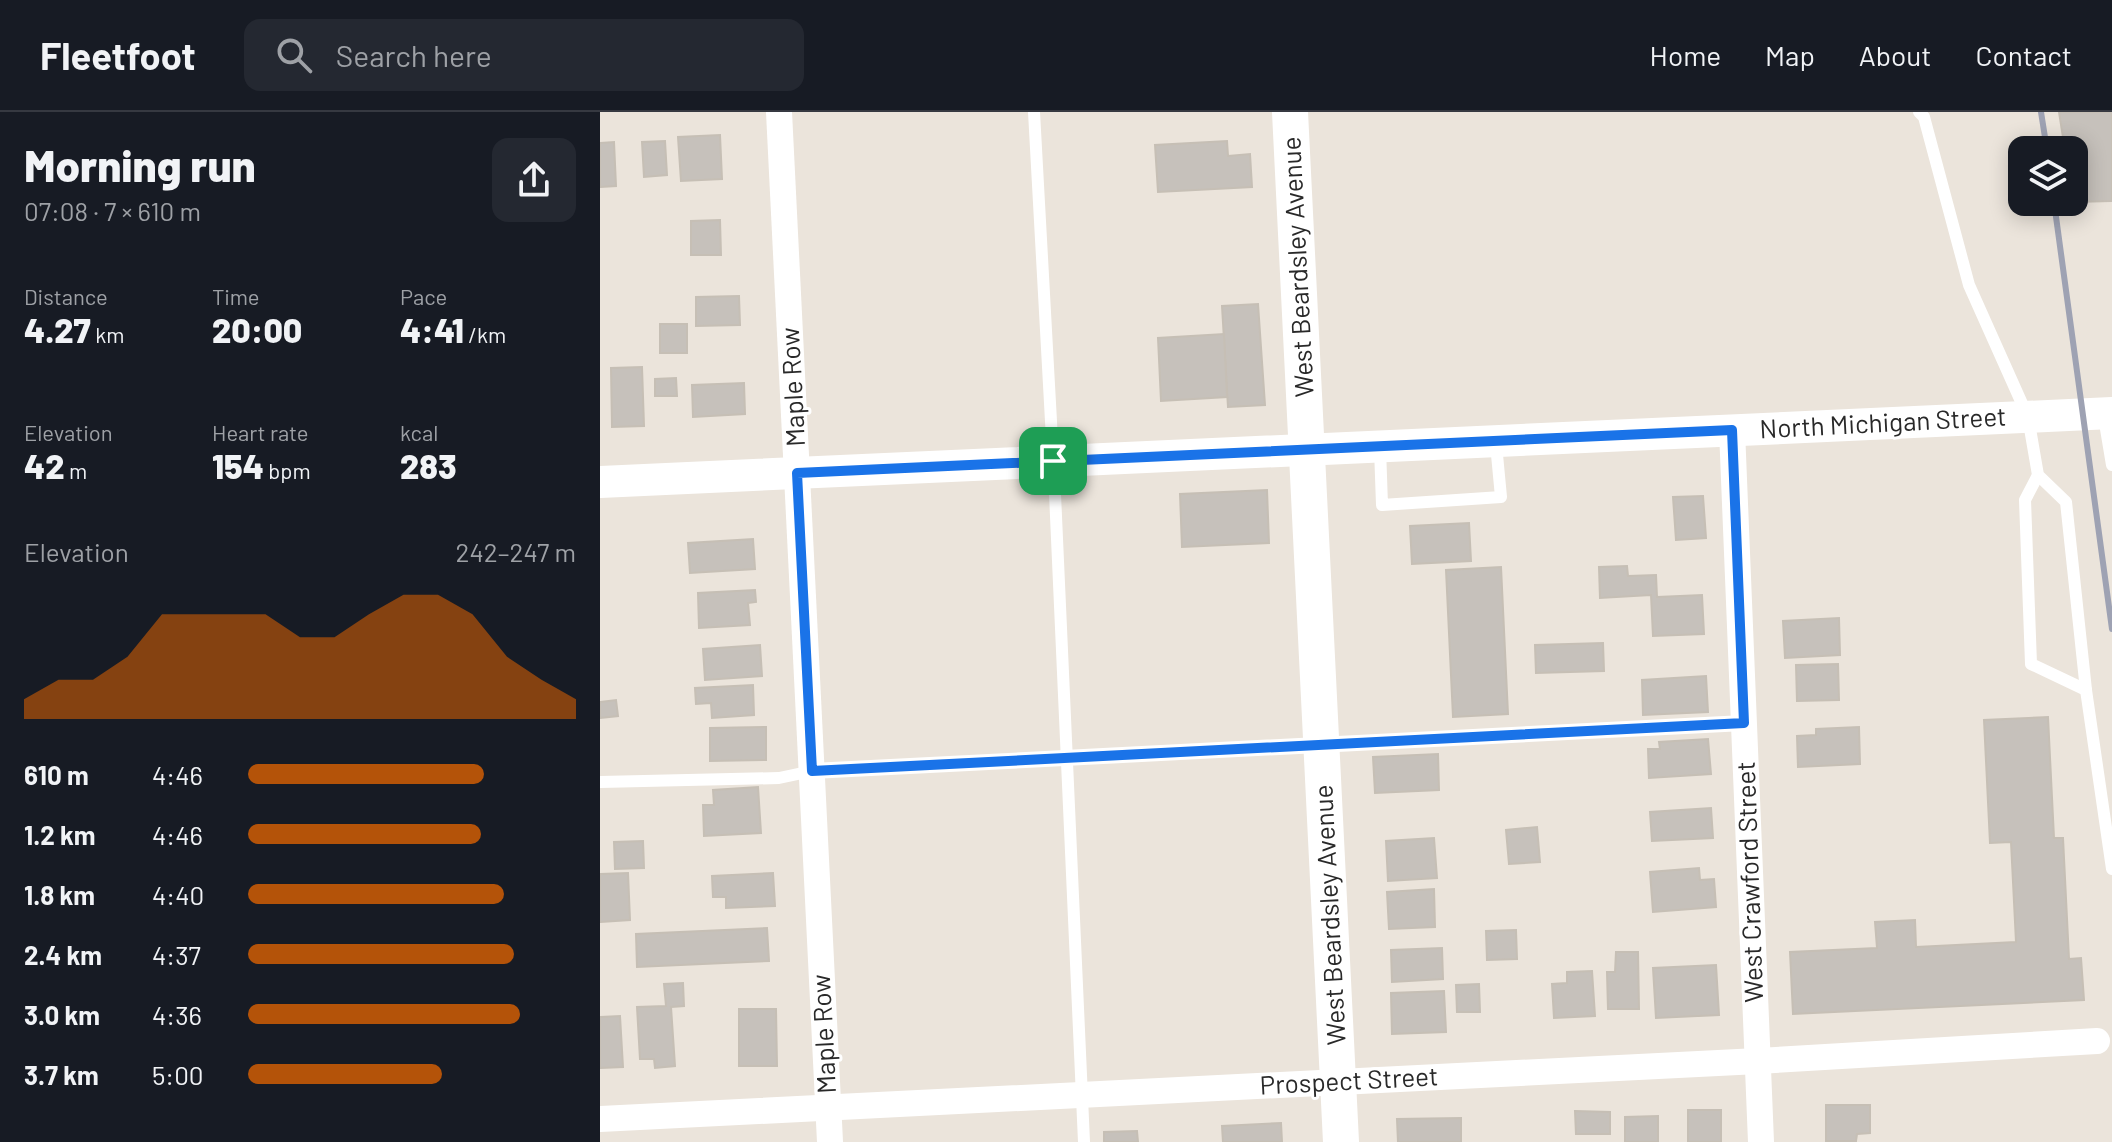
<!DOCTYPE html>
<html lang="en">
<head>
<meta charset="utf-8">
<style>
	:root { --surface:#171b24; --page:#242831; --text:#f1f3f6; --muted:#9ea1a6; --line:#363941; --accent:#b45309 }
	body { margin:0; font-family:Barlow,sans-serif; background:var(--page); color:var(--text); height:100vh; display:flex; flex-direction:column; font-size:30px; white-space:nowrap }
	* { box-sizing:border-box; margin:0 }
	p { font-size:26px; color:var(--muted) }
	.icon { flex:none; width:44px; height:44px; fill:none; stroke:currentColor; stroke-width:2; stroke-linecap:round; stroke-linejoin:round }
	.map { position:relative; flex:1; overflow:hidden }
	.sheet { display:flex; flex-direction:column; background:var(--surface); width:600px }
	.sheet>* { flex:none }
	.controls { position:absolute; left:1408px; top:24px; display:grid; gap:16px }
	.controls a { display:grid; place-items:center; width:80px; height:80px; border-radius:16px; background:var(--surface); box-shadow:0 4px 20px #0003; font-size:40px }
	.pin { position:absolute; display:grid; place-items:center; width:68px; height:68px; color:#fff; margin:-34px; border-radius:16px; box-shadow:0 4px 12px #0006 }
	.round { display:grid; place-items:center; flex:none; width:84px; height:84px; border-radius:16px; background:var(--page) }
	.headline { display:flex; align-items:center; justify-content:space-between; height:136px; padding:0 24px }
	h1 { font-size:44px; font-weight:800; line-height:60px }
	.stats { display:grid; grid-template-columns:repeat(3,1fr); gap:12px; height:136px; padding:8px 24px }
	.stats div { display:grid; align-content:center }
	.stats b { font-size:34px; font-weight:800 }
	.stats small { font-size:22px; font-weight:400 }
	.stats p { font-size:22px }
	.chart { height:224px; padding:16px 24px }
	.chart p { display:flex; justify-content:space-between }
	.chart svg { width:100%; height:144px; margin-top:8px; fill:var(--accent); opacity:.7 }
	ul { padding:0 24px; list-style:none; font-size:26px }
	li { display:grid; grid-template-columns:128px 96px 1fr; align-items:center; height:60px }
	li i { height:20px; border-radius:10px; background:var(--accent) }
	header { display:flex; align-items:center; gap:48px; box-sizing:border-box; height:112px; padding:0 40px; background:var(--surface); border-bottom:2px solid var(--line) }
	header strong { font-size:38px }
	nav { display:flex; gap:44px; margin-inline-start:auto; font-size:28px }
	.search { width:560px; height:72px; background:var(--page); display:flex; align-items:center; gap:20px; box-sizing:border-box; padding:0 28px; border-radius:16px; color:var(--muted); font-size:30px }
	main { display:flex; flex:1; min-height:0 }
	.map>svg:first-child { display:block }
	.building { fill:#c6c1bb; stroke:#c6bfb5; stroke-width:2 }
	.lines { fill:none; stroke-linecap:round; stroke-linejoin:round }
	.service { stroke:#fff; stroke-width:12 }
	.minor { stroke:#fff; stroke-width:26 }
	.tertiary { stroke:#fff; stroke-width:32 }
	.secondary { stroke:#fff; stroke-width:36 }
	.rail { stroke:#9ea2b3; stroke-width:6 }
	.route-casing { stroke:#fff; stroke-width:16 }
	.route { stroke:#1a73e8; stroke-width:10 }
	.labels { text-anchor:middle; stroke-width:6; stroke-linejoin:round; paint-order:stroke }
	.street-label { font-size:26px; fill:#292929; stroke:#fff }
</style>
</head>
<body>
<header>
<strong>Fleetfoot</strong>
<div class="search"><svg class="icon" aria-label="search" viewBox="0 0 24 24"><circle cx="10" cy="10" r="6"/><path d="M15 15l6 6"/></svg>Search here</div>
<nav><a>Home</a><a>Map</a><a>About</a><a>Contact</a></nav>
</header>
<main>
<section class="sheet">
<div class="headline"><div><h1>Morning run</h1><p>07:08 · 7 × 610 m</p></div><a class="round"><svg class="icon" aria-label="share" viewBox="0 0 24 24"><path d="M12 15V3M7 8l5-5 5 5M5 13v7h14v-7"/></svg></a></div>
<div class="stats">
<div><p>Distance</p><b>4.27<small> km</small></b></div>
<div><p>Time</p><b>20:00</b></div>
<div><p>Pace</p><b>4:41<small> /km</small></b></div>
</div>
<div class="stats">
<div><p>Elevation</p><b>42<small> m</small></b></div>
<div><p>Heart rate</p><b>154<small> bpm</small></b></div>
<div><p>kcal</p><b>283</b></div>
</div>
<div class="chart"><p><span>Elevation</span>242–247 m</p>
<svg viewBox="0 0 160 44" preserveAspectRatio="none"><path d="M0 44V38L10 32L20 32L30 25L40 12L50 12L60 12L70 12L80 19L90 19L100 12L110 6L120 6L130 12L140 25L150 32L160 38V44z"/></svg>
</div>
<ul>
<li><b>610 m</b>4:46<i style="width:72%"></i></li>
<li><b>1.2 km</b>4:46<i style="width:71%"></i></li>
<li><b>1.8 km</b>4:40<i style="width:78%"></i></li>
<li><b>2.4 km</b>4:37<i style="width:81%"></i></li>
<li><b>3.0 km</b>4:36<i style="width:83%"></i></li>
<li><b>3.7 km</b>5:00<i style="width:59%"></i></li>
</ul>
</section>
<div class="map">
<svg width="1512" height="1030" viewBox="0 0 1512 1030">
	<rect width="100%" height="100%" fill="#ebe4db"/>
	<g class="building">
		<path d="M1459,0H1512V89L1474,90V38H1465Z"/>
		<path d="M120,23L122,67L81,69L78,25Z"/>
		<path d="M65,29L67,63L44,65L42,30Z"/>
		<path d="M627,29L628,44L650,42L652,75L558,80L555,33Z"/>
		<path d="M14,30L16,74L0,75V31Z"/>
		<path d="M120,108L121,143H91V109Z"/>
		<path d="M139,184L140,213L96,214V185Z"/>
		<path d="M658,192L665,293L628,295L622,194Z"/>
		<rect x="60" y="212" width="27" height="29"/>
		<path d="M624,222L627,285L561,289L558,226Z"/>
		<path d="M42,255L44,314L12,315L11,256Z"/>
		<path d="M76,266L77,284H55V267Z"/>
		<path d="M144,271L145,302L93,305L92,273Z"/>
		<path d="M667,378L669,431L582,435L580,382Z"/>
		<path d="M1103,384L1106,426L1076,428L1073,385Z"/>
		<path d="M869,411L871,449L812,452L810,414Z"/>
		<path d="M153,427L155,457L90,461L88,431Z"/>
		<path d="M1027,454L1028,464L1056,463L1057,485L1102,483L1104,522L1053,524L1051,483L1000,486L999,455Z"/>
		<path d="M901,455L908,602L853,605L846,458Z"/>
		<path d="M155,478L156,490L148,491L150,513L99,516L98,481Z"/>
		<path d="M1239,506L1240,543L1185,546L1183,509Z"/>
		<path d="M1003,531L1004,559L936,561L935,533Z"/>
		<path d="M160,533L162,564L105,568L103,537Z"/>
		<path d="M1238,552L1239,588L1197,589L1196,553Z"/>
		<path d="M1106,564L1108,600L1043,603L1042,568Z"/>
		<path d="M153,573L154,603L112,606L111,591L96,592L95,576Z"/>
		<path d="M16,588L18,604L0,606V590Z"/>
		<path d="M1448,605L1454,726H1463L1469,847L1481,846L1484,888L1193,902L1190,840L1277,836L1275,810L1315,808L1316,835L1416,830L1411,730L1390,731L1384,608Z"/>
		<path d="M166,615V648L110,649V616Z"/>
		<path d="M1259,615L1260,652L1198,655L1197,624L1216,623V617Z"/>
		<path d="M1108,627L1111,662L1049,666L1048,637H1060L1059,630Z"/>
		<path d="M838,642L839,678L775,681L773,645Z"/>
		<path d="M158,675L161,721L104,724L103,693H114L113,678Z"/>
		<path d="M1111,696L1113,726L1052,729L1050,700Z"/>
		<path d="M937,715L940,750L909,752L906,718Z"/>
		<path d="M834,726L837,766L788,769L786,729Z"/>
		<path d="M43,729L44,756L15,757L14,730Z"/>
		<path d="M1099,756L1100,768L1114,767L1116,795L1053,800L1050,760Z"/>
		<path d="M28,761L30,808L0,810V762Z"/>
		<path d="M173,761L175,794L126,796V785H113L112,764Z"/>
		<path d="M834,777L835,815L789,817L787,780Z"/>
		<path d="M167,816L169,849L37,855L36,822Z"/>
		<path d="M916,818L917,847L887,848L886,819Z"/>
		<path d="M842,836L843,867L792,870L791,838Z"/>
		<path d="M1016,840H1038L1039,897H1008L1007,860H1015Z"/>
		<path d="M1116,853L1119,903L1056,906L1053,856Z"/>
		<path d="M992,859L995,904L954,906L952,872L967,871V860Z"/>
		<path d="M83,871L84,894L71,895L75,954L55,956L54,947H40L37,895L66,894L64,872Z"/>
		<path d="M879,872L880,900H857L856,873Z"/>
		<path d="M844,879L846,920L792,922L791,881Z"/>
		<path d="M139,897H176L177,954H139Z"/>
		<path d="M20,904L23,955L0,956V905Z"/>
		<path d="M1226,993H1270V1021L1257,1022L1256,1029H1226Z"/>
		<rect x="1088" y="998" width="33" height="32"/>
		<path d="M975,999L1010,1000V1022H976Z"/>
		<path d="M1058,1004V1030H1025V1005Z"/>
		<path d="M861,1006V1030H798L797,1007Z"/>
		<path d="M681,1011L682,1030H623L622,1014Z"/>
		<path d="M537,1019L538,1030H504V1020Z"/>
	</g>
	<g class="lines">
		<g class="service">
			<path d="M434,0L455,382L484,1030"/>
			<path d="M1319,0L1324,5L1369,173L1428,305L1438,363L1466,390L1486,578L1512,757"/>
			<path d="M1504,305L1512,353"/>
			<path d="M780,336L782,393L901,385L896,332"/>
			<path d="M1438,363L1425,388L1431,552L1486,578"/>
			<path d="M0,670L179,666L212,659L1144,611"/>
		</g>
		<g class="minor">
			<path d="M179,0L230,1030"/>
			<path d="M1132,318L1161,1030"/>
			<path d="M0,1007L1158,949L1497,929"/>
		</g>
		<path class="tertiary" d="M0,370L1512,301"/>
		<path class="secondary" d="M690,0L741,1030"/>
		<g class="rail">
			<path d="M1441,0L1447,38"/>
			<path d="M1454,90L1512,517"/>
		</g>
	</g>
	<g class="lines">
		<defs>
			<path id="route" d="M1132,318L1144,611L212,659L197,361Z"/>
		</defs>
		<use href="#route" class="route-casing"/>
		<use href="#route" class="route"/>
	</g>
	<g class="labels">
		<g class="street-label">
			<text transform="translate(698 155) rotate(-93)" y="9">West Beardsley Avenue</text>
			<text transform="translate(193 275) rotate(-93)" y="9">Maple Row</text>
			<text transform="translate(1283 311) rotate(-3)" y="9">North Michigan Street</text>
			<text transform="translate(1150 770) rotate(-92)" y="9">West Crawford Street</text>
			<text transform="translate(730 803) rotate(-93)" y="9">West Beardsley Avenue</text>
			<text transform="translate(224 922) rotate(-93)" y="9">Maple Row</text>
			<text transform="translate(749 969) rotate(-3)" y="9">Prospect Street</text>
		</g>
	</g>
</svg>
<div class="controls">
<a><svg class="icon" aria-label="layers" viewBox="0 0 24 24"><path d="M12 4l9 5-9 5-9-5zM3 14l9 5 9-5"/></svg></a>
</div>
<div class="pin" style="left:453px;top:349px;background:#1e9e55"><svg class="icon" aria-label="arrive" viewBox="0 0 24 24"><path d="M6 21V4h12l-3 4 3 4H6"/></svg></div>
</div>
</main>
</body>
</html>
